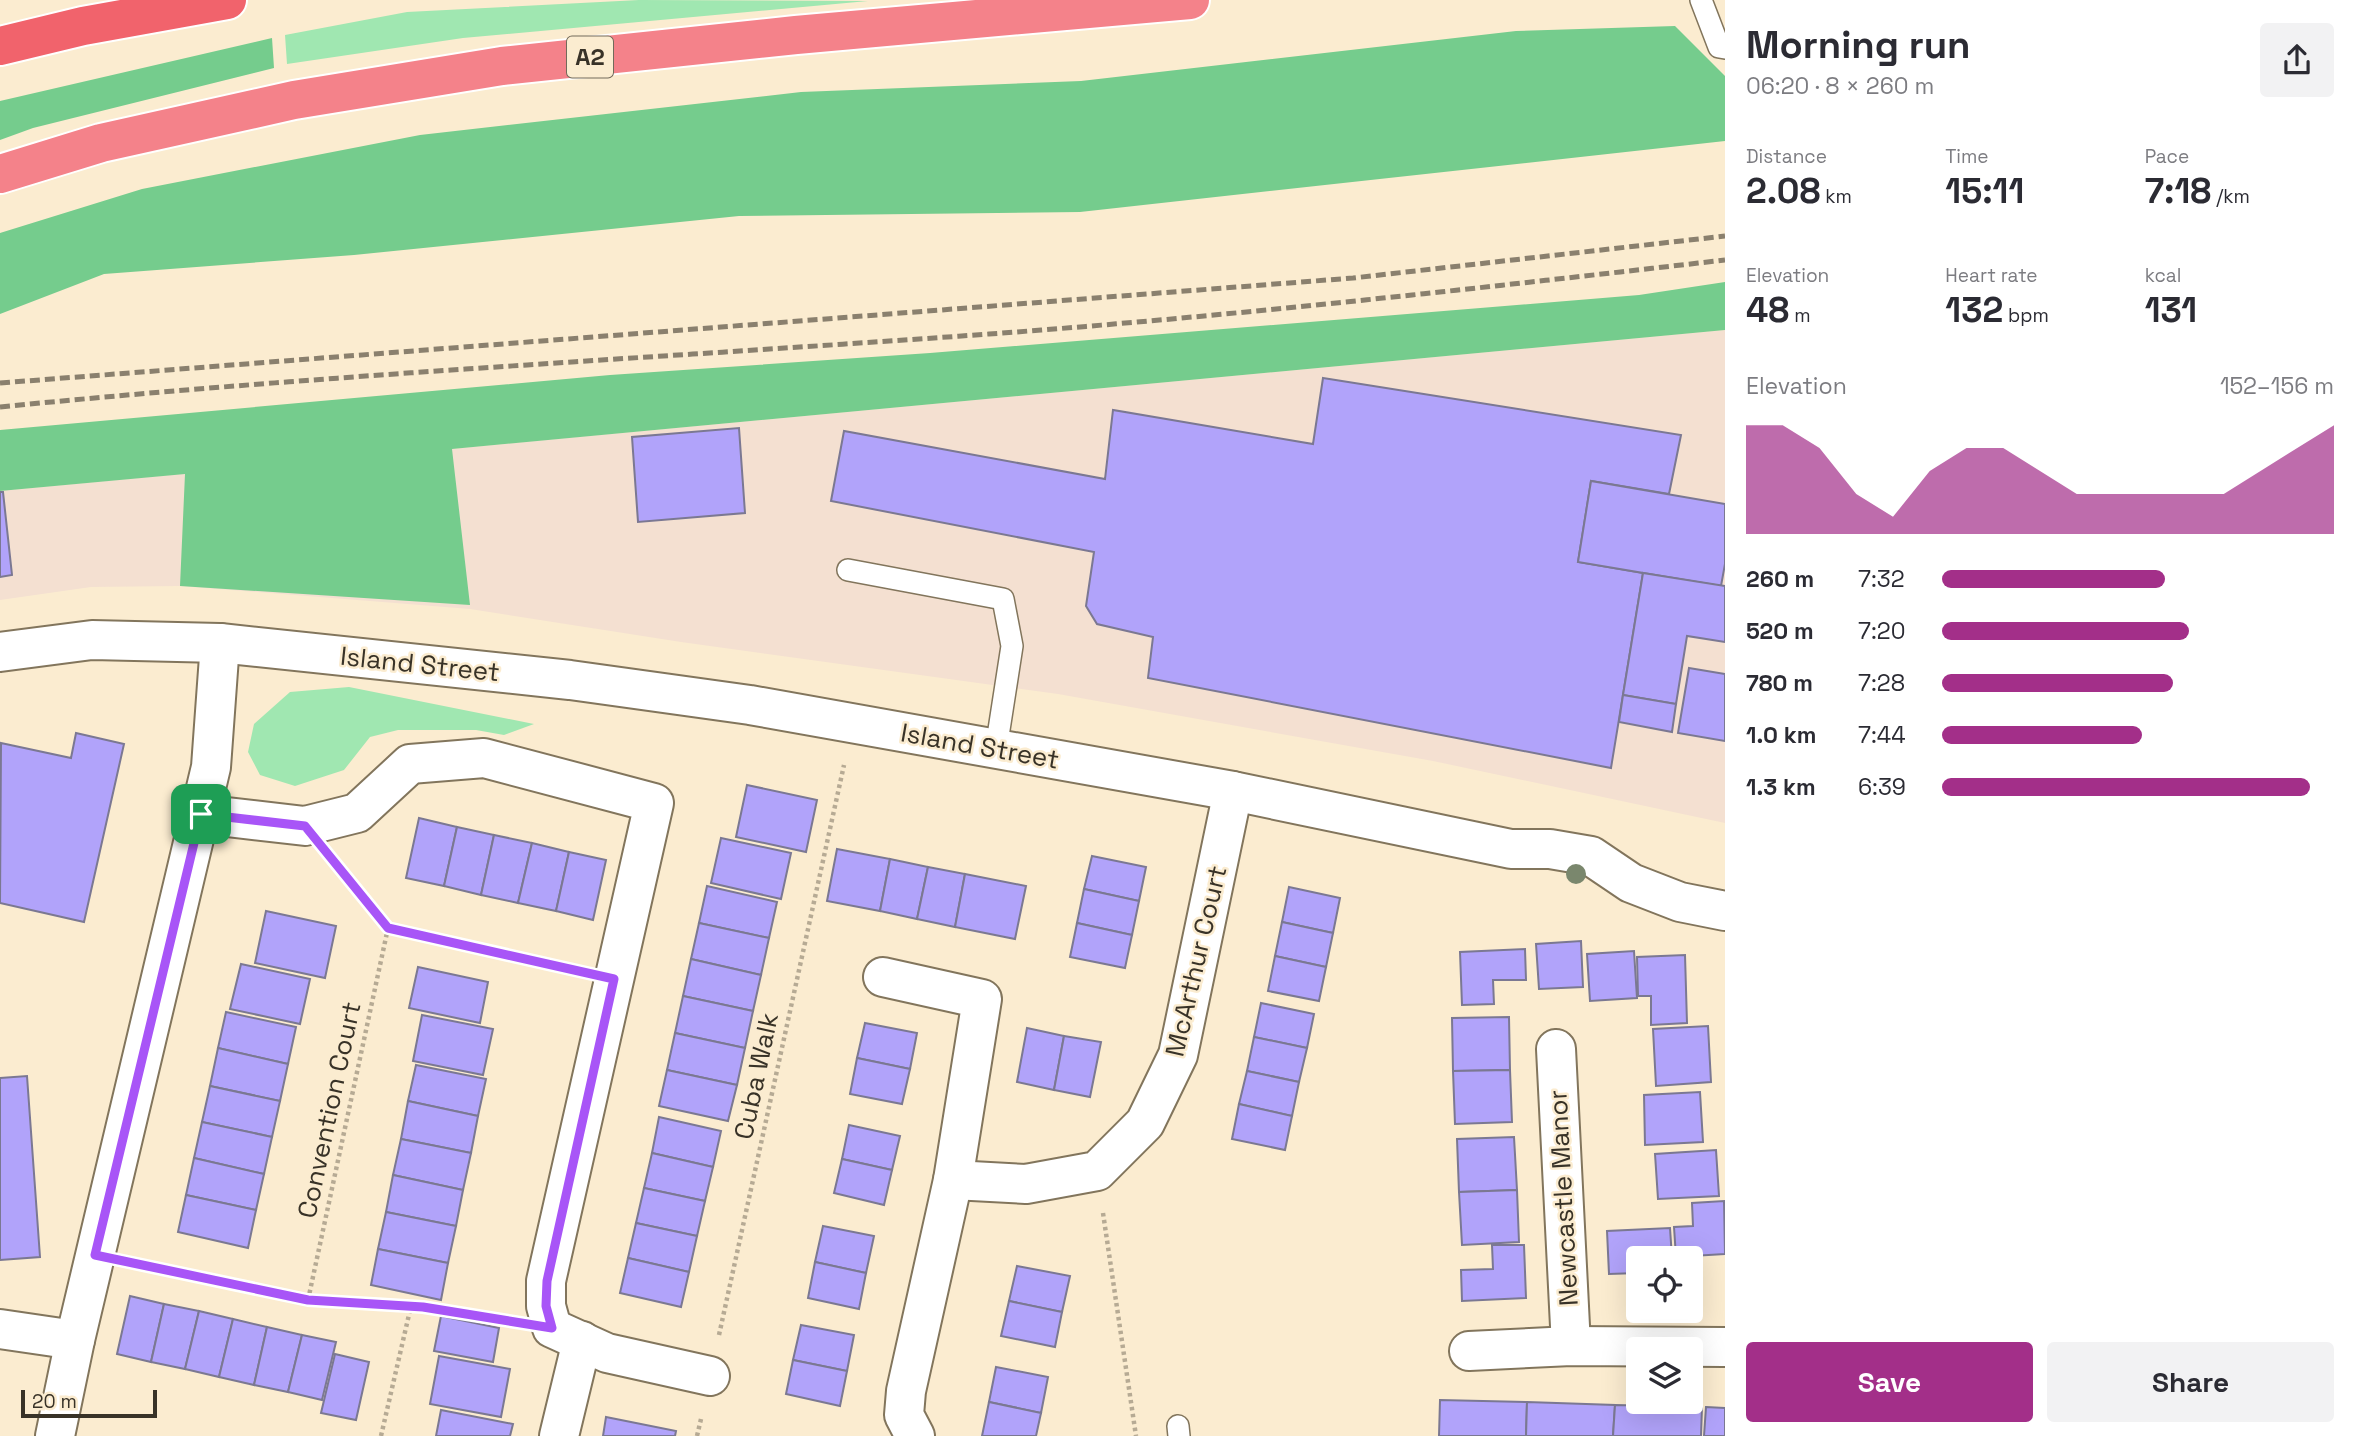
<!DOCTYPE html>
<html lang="en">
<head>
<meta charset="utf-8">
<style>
	:root { --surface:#fff; --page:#f2f2f3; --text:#2b2b33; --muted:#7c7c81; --accent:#a32f89 }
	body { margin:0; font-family:"Space Grotesk",sans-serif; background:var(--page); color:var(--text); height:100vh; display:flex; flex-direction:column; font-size:26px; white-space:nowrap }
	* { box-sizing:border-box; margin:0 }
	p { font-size:23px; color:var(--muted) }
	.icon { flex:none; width:38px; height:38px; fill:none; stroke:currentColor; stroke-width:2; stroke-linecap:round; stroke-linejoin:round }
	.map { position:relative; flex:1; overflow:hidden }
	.panel { display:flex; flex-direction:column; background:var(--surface); width:630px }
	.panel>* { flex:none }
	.tools { position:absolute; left:1626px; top:1246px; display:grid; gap:14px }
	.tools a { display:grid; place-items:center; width:77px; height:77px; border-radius:7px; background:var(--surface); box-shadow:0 7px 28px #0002; font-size:35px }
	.scale { position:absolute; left:21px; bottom:18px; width:136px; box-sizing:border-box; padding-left:7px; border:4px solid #383227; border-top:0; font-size:19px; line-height:24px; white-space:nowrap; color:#383227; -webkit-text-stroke:5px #fbecd0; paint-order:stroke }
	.pin { position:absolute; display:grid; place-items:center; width:60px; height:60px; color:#fff; margin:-30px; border-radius:14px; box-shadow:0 4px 10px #0006 }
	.round { display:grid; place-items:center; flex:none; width:74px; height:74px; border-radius:7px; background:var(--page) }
	.head { display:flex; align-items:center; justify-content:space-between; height:119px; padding:0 21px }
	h1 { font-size:38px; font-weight:800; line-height:52px }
	.figures { display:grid; grid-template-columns:repeat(3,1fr); gap:10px; height:119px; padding:7px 21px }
	.figures div { display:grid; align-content:center }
	.figures b { font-size:35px; font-weight:800 }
	.figures small { font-size:19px; font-weight:400 }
	.figures p { font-size:19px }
	.chart { height:196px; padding:14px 21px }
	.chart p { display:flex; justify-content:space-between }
	.chart svg { width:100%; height:126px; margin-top:7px; fill:var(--accent); opacity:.7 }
	.primary-button { display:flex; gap:14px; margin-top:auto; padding:14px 21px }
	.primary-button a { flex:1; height:80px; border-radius:7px; background:var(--accent); color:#fff; font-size:28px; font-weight:800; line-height:80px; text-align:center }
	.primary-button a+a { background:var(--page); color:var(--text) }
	ul { padding:0 21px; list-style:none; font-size:23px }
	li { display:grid; grid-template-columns:112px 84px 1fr; align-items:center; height:52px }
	li i { height:18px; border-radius:9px; background:var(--accent) }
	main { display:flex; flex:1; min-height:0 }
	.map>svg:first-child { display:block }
	.industrial { fill:#f4e0d1 }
	.green { fill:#a0e7b1 }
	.forest { fill:#75cc8d }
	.building { fill:#b1a3fa; stroke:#7b7892; stroke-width:2 }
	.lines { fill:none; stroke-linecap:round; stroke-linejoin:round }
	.service-casing { stroke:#82755c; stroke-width:24 }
	.minor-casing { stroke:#82755c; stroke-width:42 }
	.trunk-casing { stroke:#fff; stroke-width:42 }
	.motorway-casing { stroke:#fff; stroke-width:42 }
	.path { stroke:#b6aa94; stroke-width:4.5; stroke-dasharray:3.5 3.5; stroke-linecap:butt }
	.service { stroke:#fff; stroke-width:21 }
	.minor { stroke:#fff; stroke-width:38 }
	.trunk { stroke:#f4828a; stroke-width:38 }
	.motorway { stroke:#f1636c; stroke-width:38 }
	.rail { stroke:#8a806e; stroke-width:5; stroke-dasharray:10 5; stroke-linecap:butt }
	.tree { fill:#7a876d }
	.route-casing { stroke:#fff; stroke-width:14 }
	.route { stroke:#a855f7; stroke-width:9 }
	.labels { text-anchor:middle; stroke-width:5; stroke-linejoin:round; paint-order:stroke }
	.shield { fill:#fbecd0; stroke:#726a5a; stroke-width:2 }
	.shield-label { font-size:24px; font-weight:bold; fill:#383227 }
	.street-label { font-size:26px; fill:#383227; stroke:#fbecd0 }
</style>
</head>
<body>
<main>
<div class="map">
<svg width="1725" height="1436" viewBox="0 0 1725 1436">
	<rect width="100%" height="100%" fill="#fbecd0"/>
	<path class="industrial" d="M1725,330V823L1433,761L1058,694L681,642L470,609L180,586L91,587L0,600V491Z"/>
	<g class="green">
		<path d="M639,0L868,1L463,38L287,64L285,35L407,12Z"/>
		<path d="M349,687L534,724L504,735L476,730H398L370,737L344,770L295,786L260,775L248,752L254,724L290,692Z"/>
	</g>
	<g class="forest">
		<path d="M1675,26L1725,76V141L1080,212L739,216L354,255L104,274L0,314V233L142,189L420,135L801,92L1081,81L1516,31Z"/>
		<path d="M272,38L274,68L33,128L0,140V101Z"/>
		<path d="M1725,282V330L452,449L470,605L180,586L185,474L0,491V430L610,375L930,353L1639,295Z"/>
	</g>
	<g class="building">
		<path d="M1323,378L1681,435L1669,494L1591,481L1578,562L1643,573L1611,768L1148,678L1153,637L1097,624L1086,606L1094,552L831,501L844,431L1105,479L1113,410L1313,444Z"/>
		<path d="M739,428L745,513L638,522L632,437Z"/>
		<path d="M1591,481L1725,504V564L1721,586L1578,562Z"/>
		<path d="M0,492H3L12,575L0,577Z"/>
		<path d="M1643,573L1725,586V642L1687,636L1676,704L1623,695Z"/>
		<path d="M1689,668L1725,674V741L1678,733Z"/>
		<path d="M1623,695L1676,704L1672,732L1619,722Z"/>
		<path d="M76,733L124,744L84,922L0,903L1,743L71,758Z"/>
		<path d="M747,785L817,800L806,852L736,837Z"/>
		<path d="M419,818L457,827L444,886L406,878Z"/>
		<path d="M457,827L494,835L481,895L444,886Z"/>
		<path d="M494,835L532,843L518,903L481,895Z"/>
		<path d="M721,838L791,853L781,899L711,883Z"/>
		<path d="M532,843L569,852L556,911L518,903Z"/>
		<path d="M837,849L890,859L880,911L827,901Z"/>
		<path d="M569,852L606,860L593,920L556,911Z"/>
		<path d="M1092,856L1146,867L1139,901L1084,889Z"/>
		<path d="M890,859L928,867L917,919L880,911Z"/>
		<path d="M928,867L965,874L955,927L917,919Z"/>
		<path d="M965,874L1026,886L1015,939L955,927Z"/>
		<path d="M707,886L777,902L769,938L699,923Z"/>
		<path d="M1289,887L1340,898L1333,933L1282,922Z"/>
		<path d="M1084,889L1139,901L1132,935L1077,923Z"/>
		<path d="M266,911L336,926L325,978L255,963Z"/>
		<path d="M1282,922L1333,933L1326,967L1275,956Z"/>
		<path d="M699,923L769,938L761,975L691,959Z"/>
		<path d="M1077,923L1132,935L1125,968L1070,957Z"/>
		<path d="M1581,941L1583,987L1539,989L1536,944Z"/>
		<path d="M1525,949L1526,980H1493L1494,1004L1462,1005L1460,952Z"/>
		<path d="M1634,951L1637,998L1590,1001L1587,954Z"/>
		<path d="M1685,955L1687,1023L1651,1025V996H1638L1637,957Z"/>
		<path d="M1275,956L1326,967L1319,1001L1268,991Z"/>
		<path d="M691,959L761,975L753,1011L683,996Z"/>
		<path d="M241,964L310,979L300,1024L230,1009Z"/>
		<path d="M418,967L488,982L480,1023L409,1008Z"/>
		<path d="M683,996L753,1011L745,1048L675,1033Z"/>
		<path d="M1261,1003L1314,1014L1307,1048L1254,1037Z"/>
		<path d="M226,1012L296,1027L288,1064L218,1048Z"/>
		<path d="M422,1015L493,1029L483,1075L413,1061Z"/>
		<path d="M1509,1017L1510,1070L1453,1071L1452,1018Z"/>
		<path d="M865,1023L917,1033L910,1069L857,1058Z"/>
		<path d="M1708,1026L1711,1082L1656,1086L1653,1029Z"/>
		<path d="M1027,1028L1064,1036L1054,1090L1017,1082Z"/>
		<path d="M675,1033L745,1048L737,1085L667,1070Z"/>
		<path d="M1064,1036L1101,1042L1090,1097L1054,1090Z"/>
		<path d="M1254,1037L1307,1048L1299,1082L1247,1071Z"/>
		<path d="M218,1048L288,1064L280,1101L210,1086Z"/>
		<path d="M857,1058L910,1069L902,1104L850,1094Z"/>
		<path d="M416,1065L486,1079L478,1116L408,1101Z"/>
		<path d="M667,1070L737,1085L728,1121L659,1106Z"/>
		<path d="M1510,1070L1512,1122L1455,1124L1453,1071Z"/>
		<path d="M1247,1071L1299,1082L1292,1116L1239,1104Z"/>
		<path d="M27,1076L40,1257L0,1260V1078Z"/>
		<path d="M210,1086L280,1101L272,1137L202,1122Z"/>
		<path d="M1700,1092L1703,1142L1645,1145L1644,1095Z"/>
		<path d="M408,1101L478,1116L471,1153L401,1139Z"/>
		<path d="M1239,1104L1292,1116L1285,1150L1232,1139Z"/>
		<path d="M659,1117L721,1131L713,1167L652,1153Z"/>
		<path d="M202,1122L272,1137L264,1174L194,1158Z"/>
		<path d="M849,1125L900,1136L892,1170L842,1159Z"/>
		<path d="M1514,1137L1517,1190L1459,1192L1457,1139Z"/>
		<path d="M401,1139L471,1153L463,1190L393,1175Z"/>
		<path d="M1716,1150L1719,1196L1658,1199L1655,1154Z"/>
		<path d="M652,1153L713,1167L705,1201L644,1188Z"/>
		<path d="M194,1158L264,1174L256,1210L186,1195Z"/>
		<path d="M842,1159L892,1170L884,1205L834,1193Z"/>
		<path d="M393,1175L463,1190L456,1226L386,1212Z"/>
		<path d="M644,1188L705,1201L697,1236L636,1223Z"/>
		<path d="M1517,1190L1519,1242L1462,1245L1459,1192Z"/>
		<path d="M186,1195L256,1210L248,1248L178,1232Z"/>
		<path d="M1724,1201L1725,1254L1676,1257L1674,1227L1693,1226L1692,1203Z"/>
		<path d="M386,1212L456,1226L448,1263L378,1249Z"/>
		<path d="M636,1223L697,1236L689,1272L628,1258Z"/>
		<path d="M823,1226L874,1236L866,1273L815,1262Z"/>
		<path d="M1670,1228L1672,1258H1638V1273L1609,1274L1607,1231Z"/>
		<path d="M1492,1245H1524L1526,1298L1462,1301L1461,1270L1493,1269Z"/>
		<path d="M378,1249L448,1263L441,1300L371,1285Z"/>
		<path d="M628,1258L689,1272L681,1307L620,1293Z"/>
		<path d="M815,1262L866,1273L859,1309L808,1298Z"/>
		<path d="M1017,1266L1070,1276L1062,1312L1009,1301Z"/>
		<path d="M130,1296L164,1304L151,1362L117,1354Z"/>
		<path d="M1009,1301L1062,1312L1055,1347L1001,1336Z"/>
		<path d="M164,1304L199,1311L185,1369L151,1362Z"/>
		<path d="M199,1311L233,1319L219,1377L185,1369Z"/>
		<path d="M441,1316L499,1328L493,1362L434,1351Z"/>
		<path d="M233,1319L267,1327L254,1385L219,1377Z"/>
		<path d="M801,1325L854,1335L847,1371L793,1360Z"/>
		<path d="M267,1327L302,1335L288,1392L254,1385Z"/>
		<path d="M302,1335L336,1342L322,1400L288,1392Z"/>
		<path d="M335,1354L369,1362L356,1420L321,1413Z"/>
		<path d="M439,1356L510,1369L501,1417L430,1404Z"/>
		<path d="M793,1360L847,1371L840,1406L786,1394Z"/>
		<path d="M996,1367L1048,1377L1041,1413L989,1402Z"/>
		<path d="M1440,1400L1527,1402L1526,1436H1439Z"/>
		<path d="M989,1402L1041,1413L1036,1436H982Z"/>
		<path d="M1527,1402L1615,1405L1613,1436H1526Z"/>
		<path d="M1615,1405L1702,1407L1701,1436H1613Z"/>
		<path d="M1706,1407L1725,1408V1436H1704Z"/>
		<path d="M441,1410L513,1424L510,1436H436Z"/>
		<path d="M606,1417L676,1431L675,1436H603Z"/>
	</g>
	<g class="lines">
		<defs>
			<g id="service">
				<path d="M1701,0L1719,47L1725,48"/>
				<path d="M848,570L1003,599L1012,646L996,749"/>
				<path d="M1178,1426L1179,1436"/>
			</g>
			<g id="minor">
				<path d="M0,652L92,640L220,643L570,680L750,705L1233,791L1511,849H1550L1591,856L1631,883L1680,902L1725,911"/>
				<path d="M201,814L305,826L357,813L410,764L484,758L654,803L546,1281V1306L552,1328L607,1353L710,1376"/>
				<path d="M883,977L982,999L953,1180L906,1391L904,1415L915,1436"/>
				<path d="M1556,1049L1571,1346"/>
				<path d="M953,1180L1026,1184L1097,1171L1145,1123L1178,1055L1233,791"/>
				<path d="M0,1329L75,1340"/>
				<path d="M1469,1351L1571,1346L1725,1347"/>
				<path d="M55,1436L75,1340L211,767L220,643"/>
				<path d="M559,1436L582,1341"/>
			</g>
			<path id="trunk" d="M0,174L101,143L294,100L502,66L796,35L1190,0"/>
			<path id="motorway" d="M0,46L83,26L227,0"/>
		</defs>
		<use href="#service" class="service-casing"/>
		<use href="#minor" class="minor-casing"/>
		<use href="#trunk" class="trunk-casing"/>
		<use href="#motorway" class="motorway-casing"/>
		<g class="path">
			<path d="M388,928L572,969"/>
			<path d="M1103,1213L1136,1436"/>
			<path d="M137,1264L308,1300L423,1307L505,1320"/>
			<path d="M308,1300L388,928L334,862"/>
			<path d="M719,1335L844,765"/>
			<path d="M381,1436L411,1306"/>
			<path d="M697,1436L701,1419"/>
		</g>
		<use href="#service" class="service"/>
		<use href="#minor" class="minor"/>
		<use href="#trunk" class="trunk"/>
		<use href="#motorway" class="motorway"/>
		<g class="rail">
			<path d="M0,383L1353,278L1725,236"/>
			<path d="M0,407C329,374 659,358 989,334C1235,316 1480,288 1725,260"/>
		</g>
	</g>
	<circle class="tree" cx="1576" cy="874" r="10"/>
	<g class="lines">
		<defs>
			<path id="route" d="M201,814L305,826L388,928L614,979L547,1281L546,1306L552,1328L423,1307L308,1300L95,1255Z"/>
		</defs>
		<use href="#route" class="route-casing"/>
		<use href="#route" class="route"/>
	</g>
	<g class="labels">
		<rect class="shield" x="567" y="36.5" width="46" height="41" rx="5"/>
		<g class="shield-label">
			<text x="590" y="65">A2</text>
		</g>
		<g class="street-label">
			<text transform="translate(420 664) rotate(6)" y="9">Island Street</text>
			<text transform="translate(980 746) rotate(10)" y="9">Island Street</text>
			<text transform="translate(1196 961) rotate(-77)" y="9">McArthur Court</text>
			<text transform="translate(756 1076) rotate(-78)" y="9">Cuba Walk</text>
			<text transform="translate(329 1110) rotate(-78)" y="9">Convention Court</text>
			<text transform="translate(1563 1198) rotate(-93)" y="9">Newcastle Manor</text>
		</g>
	</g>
</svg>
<div class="tools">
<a><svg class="icon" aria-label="locate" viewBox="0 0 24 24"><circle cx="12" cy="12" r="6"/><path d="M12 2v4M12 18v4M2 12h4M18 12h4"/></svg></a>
<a><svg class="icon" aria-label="layers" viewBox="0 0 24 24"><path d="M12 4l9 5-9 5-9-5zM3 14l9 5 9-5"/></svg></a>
</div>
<div class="scale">20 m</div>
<div class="pin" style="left:201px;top:814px;background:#1e9e55"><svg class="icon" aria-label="arrive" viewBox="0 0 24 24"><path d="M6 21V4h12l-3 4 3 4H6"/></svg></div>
</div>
<section class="panel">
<div class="head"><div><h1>Morning run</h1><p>06:20 · 8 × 260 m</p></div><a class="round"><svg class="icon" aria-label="share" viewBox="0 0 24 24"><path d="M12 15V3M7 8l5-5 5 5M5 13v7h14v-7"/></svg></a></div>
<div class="figures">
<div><p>Distance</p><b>2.08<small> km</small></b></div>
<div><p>Time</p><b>15:11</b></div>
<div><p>Pace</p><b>7:18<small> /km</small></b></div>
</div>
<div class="figures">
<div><p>Elevation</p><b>48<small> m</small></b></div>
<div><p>Heart rate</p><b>132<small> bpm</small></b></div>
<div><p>kcal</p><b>131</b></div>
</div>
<div class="chart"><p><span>Elevation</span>152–156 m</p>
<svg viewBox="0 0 160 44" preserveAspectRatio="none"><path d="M0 44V6L10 6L20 14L30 30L40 38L50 22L60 14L70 14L80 22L90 30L100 30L110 30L120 30L130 30L140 22L150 14L160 6V44z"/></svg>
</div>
<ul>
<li><b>260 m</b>7:32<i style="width:57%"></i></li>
<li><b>520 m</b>7:20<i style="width:63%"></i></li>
<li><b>780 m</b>7:28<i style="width:59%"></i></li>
<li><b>1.0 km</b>7:44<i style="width:51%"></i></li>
<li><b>1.3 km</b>6:39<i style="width:94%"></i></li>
</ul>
<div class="primary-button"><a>Save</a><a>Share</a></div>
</section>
</main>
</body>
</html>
